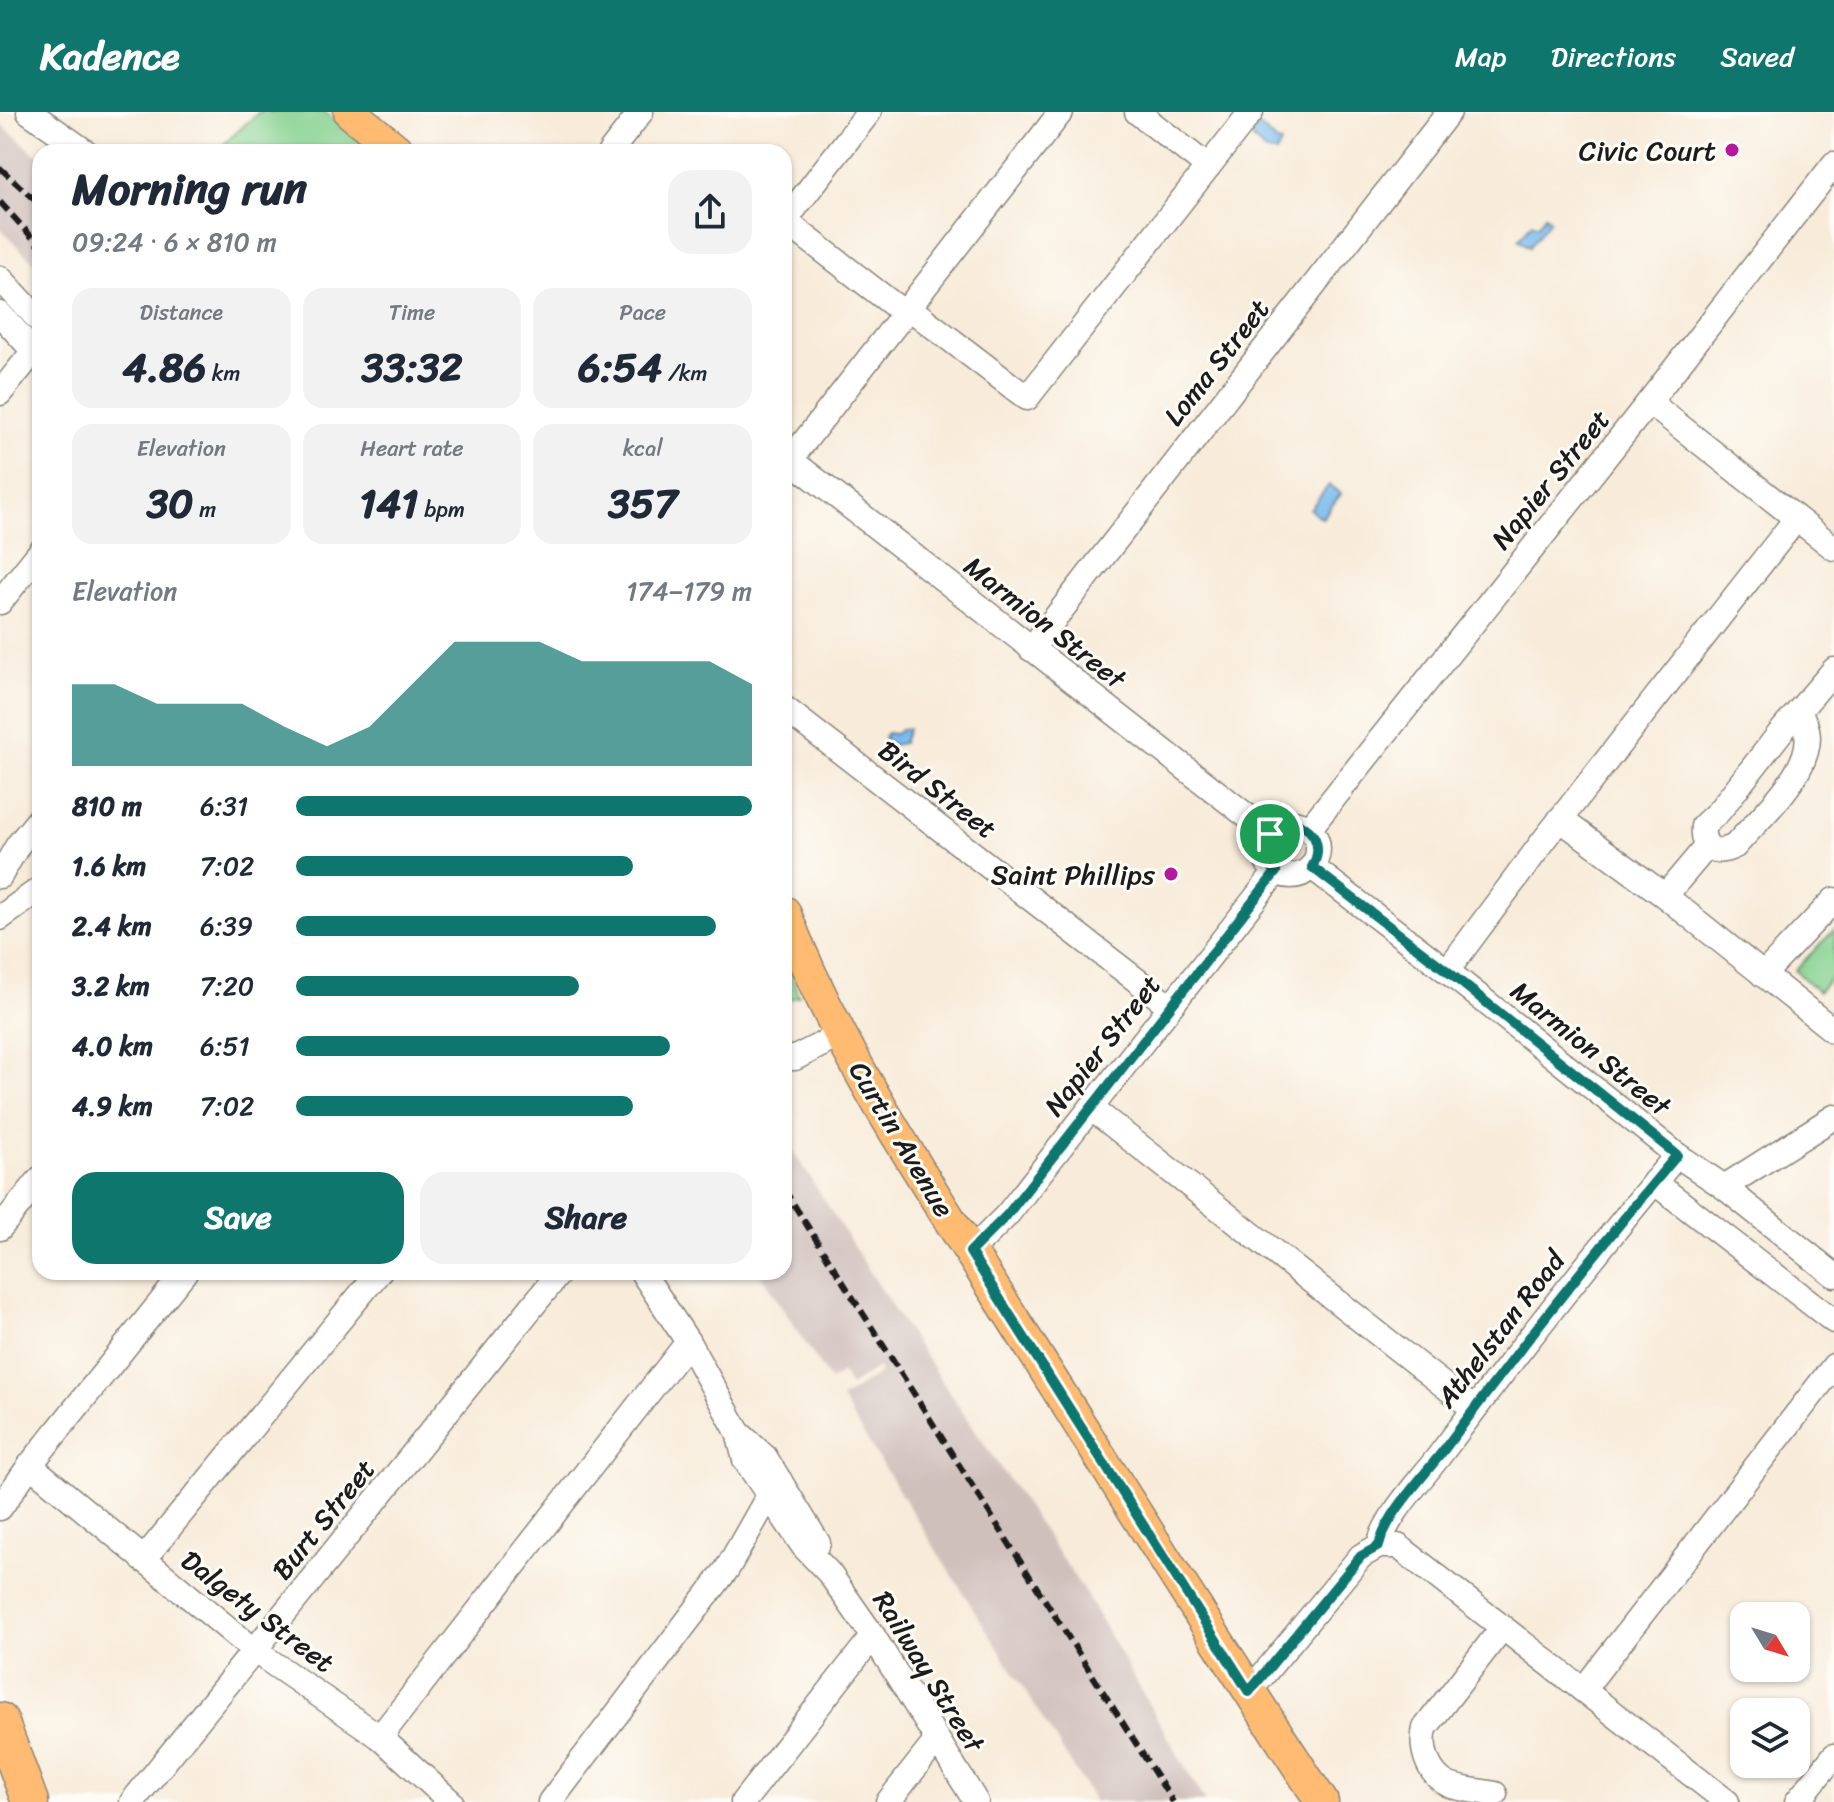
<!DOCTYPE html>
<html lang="en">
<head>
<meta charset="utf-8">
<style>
	:root { --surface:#fff; --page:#f2f2f3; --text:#1f2937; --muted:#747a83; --accent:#0f766e }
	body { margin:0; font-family:Sriracha,sans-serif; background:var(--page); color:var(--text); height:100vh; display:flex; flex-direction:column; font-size:30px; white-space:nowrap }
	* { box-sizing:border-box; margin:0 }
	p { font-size:26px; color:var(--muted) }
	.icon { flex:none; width:44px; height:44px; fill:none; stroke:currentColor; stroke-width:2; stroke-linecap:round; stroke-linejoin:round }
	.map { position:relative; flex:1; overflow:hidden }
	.side { position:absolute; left:32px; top:32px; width:760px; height:1136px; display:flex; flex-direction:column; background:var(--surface); border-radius:24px; box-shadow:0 2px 6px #0004 }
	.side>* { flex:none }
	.needle { width:52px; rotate:128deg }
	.tools { position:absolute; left:1730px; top:1490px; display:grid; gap:16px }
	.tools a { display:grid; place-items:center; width:80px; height:80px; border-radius:16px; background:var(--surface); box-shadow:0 2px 6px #0004; font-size:40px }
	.pin { position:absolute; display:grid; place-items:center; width:68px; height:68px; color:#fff; margin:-34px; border:4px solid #fff; border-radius:50%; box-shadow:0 2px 8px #0007 }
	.round { display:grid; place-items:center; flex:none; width:84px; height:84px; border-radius:24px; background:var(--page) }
	.summary { display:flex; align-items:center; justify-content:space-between; height:136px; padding:0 40px }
	h1 { font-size:44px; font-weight:700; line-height:60px }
	.figures { display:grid; grid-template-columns:repeat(3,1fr); gap:12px; height:136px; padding:8px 40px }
	.figures div { display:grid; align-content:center; border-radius:20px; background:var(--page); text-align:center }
	.figures b { font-size:40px; font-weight:700 }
	.figures small { font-size:22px; font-weight:400 }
	.figures p { font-size:22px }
	.chart { height:224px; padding:16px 40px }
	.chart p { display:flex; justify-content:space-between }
	.chart svg { width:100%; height:144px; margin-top:8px; fill:var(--accent); opacity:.7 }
	.button { display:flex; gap:16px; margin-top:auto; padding:16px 40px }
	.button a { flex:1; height:92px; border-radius:24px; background:var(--accent); color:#fff; font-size:32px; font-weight:700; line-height:92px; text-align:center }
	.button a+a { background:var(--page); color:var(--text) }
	ul { padding:0 40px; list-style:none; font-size:26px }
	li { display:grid; grid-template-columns:128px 96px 1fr; align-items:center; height:60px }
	li i { height:20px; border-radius:10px; background:var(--accent) }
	header { display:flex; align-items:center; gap:48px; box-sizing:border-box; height:112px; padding:0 40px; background:var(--accent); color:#fff }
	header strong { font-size:38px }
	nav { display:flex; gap:44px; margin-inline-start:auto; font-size:28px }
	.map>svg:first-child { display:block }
	.industrial { fill:#d0c0bc }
	.green { fill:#85d18f; stroke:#507656; stroke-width:2 }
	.water { fill:#77b9ec; stroke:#4a6a84; stroke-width:2 }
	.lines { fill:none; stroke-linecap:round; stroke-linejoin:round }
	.minor-casing { stroke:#8a847a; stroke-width:27 }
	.major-casing { stroke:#8a847a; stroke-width:35 }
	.highway-casing { stroke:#8a847a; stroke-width:39 }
	.minor { stroke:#fff; stroke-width:24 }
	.major { stroke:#febb71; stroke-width:32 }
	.highway { stroke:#febb71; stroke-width:36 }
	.rail { stroke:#1c1c1c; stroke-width:6; stroke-dasharray:12 6; stroke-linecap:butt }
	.route-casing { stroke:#fff; stroke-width:16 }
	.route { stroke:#0f766e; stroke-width:10 }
	.poi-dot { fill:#b5179e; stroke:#fdfcf7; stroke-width:3 }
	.labels { text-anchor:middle; stroke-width:6; stroke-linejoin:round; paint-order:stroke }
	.poi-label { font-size:28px; fill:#1c1c1c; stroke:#fdfcf7; text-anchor:end }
	.street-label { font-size:28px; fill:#1c1c1c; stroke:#fdfcf7 }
</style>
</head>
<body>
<header>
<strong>Kadence</strong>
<nav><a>Map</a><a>Directions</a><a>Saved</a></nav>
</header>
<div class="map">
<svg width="1834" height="1690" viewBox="0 0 1834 1690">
	<rect width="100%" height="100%" fill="#fdfcf7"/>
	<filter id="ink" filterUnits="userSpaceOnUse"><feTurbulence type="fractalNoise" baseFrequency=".0125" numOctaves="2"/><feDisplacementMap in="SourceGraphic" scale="16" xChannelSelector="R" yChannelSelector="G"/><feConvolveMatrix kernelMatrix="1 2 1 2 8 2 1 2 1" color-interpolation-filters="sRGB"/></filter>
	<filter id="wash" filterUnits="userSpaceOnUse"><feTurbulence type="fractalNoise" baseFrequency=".006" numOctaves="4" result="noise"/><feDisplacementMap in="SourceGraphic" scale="32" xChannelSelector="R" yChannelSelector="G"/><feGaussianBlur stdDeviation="1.8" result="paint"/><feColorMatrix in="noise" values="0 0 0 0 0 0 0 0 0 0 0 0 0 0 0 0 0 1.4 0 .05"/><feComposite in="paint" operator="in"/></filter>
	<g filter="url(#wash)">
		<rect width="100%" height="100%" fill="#f8ebd9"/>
		<g class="industrial">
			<path d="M0,11L40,46V157L0,116Z"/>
			<path d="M784,1025L909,1221L1084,1479L1205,1690H1095L841,1287L880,1261L879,1258L877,1256L850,1274L842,1261L830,1269L759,1160H784Z"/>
		</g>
		<g class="green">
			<path d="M259,0H324L375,40H215Z"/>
			<path d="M1834,818V863L1818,880L1795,858Z"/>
			<path d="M784,845L799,884L784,889Z"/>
		</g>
		<g class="water">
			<path d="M1257,13C1267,18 1270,28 1281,32L1276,41L1267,40L1253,28L1251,18Z"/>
			<path d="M1545,103L1550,108L1529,135L1519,127L1532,111L1537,114Z"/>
			<path d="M1329,373L1341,382L1322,406L1310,397Z"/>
			<path d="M901,617H908L903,631L892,633L886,630L884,625L887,621L895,622Z"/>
		</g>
	</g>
	<g filter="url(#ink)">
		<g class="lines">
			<defs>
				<g id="minor">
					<path d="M29,0L86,40"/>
					<path d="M1137,0L1208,55"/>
					<path d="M610,40L641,0"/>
					<path d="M785,109L899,197L908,195L1027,286L1251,0"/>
					<path d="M784,110L869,0"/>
					<path d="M0,166L40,209"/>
					<path d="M0,202L40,246"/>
					<path d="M0,281L34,239"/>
					<path d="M1649,290L1834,436"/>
					<path d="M784,343L1270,722"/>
					<path d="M790,348L1061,0"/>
					<path d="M0,490L40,440"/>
					<path d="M1031,537L1449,0"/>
					<path d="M784,596L1170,894"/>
					<path d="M1798,600C1834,642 1762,702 1735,734C1715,744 1701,736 1703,714L1719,699L1780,621L1834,558"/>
					<path d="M1560,707L1665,784L1834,919"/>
					<circle cx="1291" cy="737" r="27"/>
					<path d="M1309,717L1649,290L1834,52"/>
					<path d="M1312,755L1447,859L1677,1043L1724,1075L1834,1163"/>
					<path d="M0,764L18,733L40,706"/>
					<path d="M1665,784L1707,734"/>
					<path d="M0,806L40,777"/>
					<path d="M1447,859L1545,727L1796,407"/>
					<path d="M1763,863L1834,788"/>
					<path d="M784,946H795L840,923"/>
					<path d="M1091,996L1474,1297"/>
					<path d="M1654,1070L1834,1209"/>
					<path d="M1724,1075L1834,1005"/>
					<path d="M0,1116L40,1067"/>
					<path d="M970,1140L1007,1103L1276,760"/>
					<path d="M642,1160L688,1230L738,1320L745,1348L804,1435L829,1461L873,1524L976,1690"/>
					<path d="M740,1322L765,1345L818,1431"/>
					<path d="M30,1353L255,1539L380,1625L451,1690"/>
					<path d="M0,1396L30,1353L185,1160"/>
					<path d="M1379,1434C1385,1405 1421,1368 1439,1344C1516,1242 1595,1141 1677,1043"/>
					<path d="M143,1448L379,1160"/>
					<path d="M1583,1578L1834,1254"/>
					<path d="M1249,1580L1361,1444L1379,1434H1398L1727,1690"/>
					<path d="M380,1625L688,1230"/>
					<path d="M1495,1682C1481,1679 1462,1678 1449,1673C1428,1663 1420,1637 1425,1616L1502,1516"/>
					<path d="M132,1690L560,1160"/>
					<path d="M550,1690L727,1457L769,1383L780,1369"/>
					<path d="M743,1690L873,1524"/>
					<path d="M888,1690L937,1628"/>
					<path d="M1797,1690L1834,1644"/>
				</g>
				<g id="major">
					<path d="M350,0L399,40"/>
					<path d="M784,800C841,946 931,1078 1015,1210C1117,1371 1217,1532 1322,1690"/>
				</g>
				<path id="highway" d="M0,1609L30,1690"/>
			</defs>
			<use href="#minor" class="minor-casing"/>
			<use href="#major" class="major-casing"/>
			<use href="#highway" class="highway-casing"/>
			<use href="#minor" class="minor"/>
			<use href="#major" class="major"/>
			<use href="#highway" class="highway"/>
			<g class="rail">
				<path d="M0,56L40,93"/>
				<path d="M0,90L40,134"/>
				<path d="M784,1077L1173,1690"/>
			</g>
		</g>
	</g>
	<g class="lines" filter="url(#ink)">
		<defs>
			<path id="route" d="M1287,711C1312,710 1325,733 1312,755L1447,859L1677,1043C1596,1139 1518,1238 1443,1339C1423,1365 1386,1403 1379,1434L1361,1444L1249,1580L970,1140L1007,1103L1276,760C1258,742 1263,719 1287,711Z"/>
		</defs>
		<use href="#route" class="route-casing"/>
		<use href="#route" class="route"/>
	</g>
	<g class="poi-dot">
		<circle cx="1732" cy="38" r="8"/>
		<circle cx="1171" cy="762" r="8"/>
	</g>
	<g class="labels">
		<g class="poi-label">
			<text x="1716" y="48">Civic Court</text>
			<text x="1155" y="772">Saint Phillips</text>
		</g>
		<g class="street-label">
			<text transform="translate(1216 250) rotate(-52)" y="10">Loma Street</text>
			<text transform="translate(1550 367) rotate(-51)" y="10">Napier Street</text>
			<text transform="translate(1045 510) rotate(38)" y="10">Marmion Street</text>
			<text transform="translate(938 677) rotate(38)" y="10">Bird Street</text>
			<text transform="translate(1102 933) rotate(-52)" y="10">Napier Street</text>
			<text transform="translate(1591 936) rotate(39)" y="10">Marmion Street</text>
			<text transform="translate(902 1027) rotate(59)" y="10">Curtin Avenue</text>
			<text transform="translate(1500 1217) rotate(-52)" y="10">Athelstan Road</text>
			<text transform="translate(323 1407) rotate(-51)" y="10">Burt Street</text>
			<text transform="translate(258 1499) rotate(37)" y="10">Dalgety Street</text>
			<text transform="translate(929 1559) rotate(58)" y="10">Railway Street</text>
		</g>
	</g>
</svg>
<div class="tools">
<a><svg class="needle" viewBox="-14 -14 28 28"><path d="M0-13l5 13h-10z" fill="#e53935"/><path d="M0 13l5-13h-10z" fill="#747a83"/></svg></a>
<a><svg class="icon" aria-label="layers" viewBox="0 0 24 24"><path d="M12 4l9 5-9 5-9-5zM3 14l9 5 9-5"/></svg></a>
</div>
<div class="pin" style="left:1270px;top:722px;background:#1e9e55"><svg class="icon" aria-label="arrive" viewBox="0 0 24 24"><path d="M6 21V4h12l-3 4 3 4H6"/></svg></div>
<section class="side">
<div class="summary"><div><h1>Morning run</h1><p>09:24 · 6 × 810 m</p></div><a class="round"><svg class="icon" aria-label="share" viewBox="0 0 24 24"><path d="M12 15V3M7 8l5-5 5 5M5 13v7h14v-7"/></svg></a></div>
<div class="figures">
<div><p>Distance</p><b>4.86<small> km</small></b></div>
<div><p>Time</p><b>33:32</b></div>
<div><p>Pace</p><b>6:54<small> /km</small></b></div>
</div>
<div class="figures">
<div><p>Elevation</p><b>30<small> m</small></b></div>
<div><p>Heart rate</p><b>141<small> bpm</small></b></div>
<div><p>kcal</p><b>357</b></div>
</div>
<div class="chart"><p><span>Elevation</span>174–179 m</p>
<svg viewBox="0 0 160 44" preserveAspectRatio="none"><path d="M0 44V19L10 19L20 25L30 25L40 25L50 32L60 38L70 32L80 19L90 6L100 6L110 6L120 12L130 12L140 12L150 12L160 19V44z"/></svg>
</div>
<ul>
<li><b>810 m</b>6:31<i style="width:100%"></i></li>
<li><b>1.6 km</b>7:02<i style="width:74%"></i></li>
<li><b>2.4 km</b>6:39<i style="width:92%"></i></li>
<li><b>3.2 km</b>7:20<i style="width:62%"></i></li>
<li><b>4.0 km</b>6:51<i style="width:82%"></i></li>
<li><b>4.9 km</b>7:02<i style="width:74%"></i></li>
</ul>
<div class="button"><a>Save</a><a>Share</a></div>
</section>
</div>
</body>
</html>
